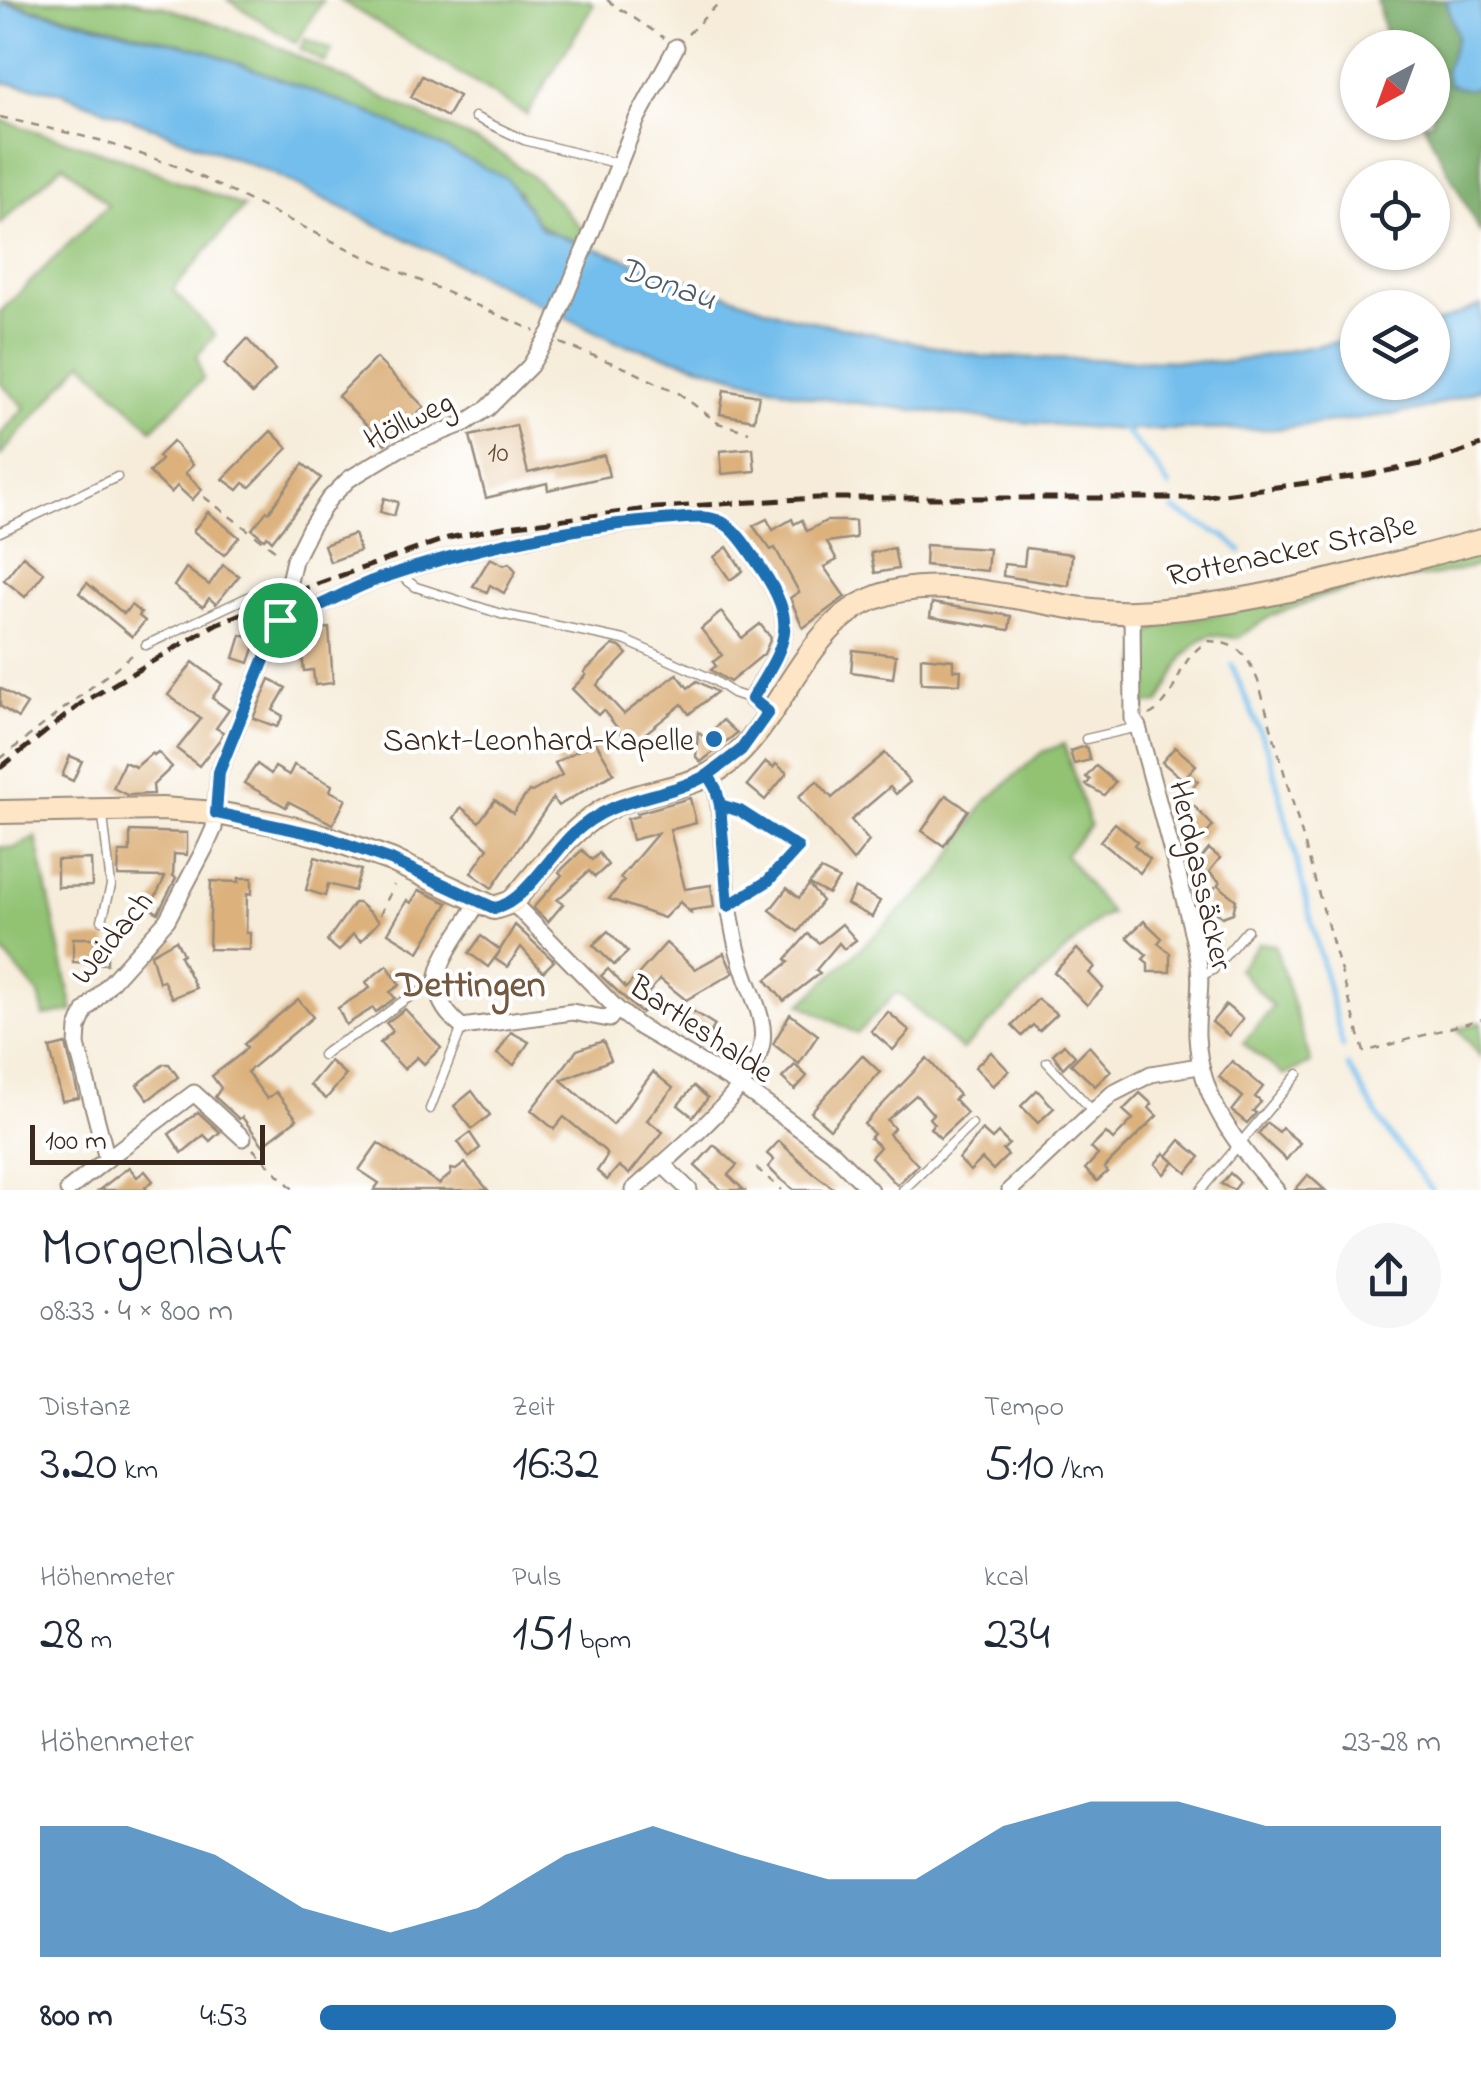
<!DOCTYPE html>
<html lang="de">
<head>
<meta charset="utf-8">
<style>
	:root { --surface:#fff; --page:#f6f6f7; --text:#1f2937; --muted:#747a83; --accent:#1f6fb2 }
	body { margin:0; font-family:"Indie Flower",sans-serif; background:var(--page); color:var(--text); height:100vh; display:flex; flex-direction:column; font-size:38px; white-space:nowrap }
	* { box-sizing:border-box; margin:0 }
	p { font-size:32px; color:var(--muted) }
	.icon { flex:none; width:55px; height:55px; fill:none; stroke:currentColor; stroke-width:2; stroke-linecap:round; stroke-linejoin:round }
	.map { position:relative; height:1190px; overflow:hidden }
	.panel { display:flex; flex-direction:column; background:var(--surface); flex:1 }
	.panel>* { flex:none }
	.needle { width:65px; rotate:221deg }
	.buttons { position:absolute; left:1340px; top:30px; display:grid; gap:20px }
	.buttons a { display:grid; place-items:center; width:110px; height:110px; border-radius:50%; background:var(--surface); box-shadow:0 2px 8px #0004; font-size:50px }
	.scale { position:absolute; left:30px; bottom:25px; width:235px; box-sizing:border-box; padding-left:10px; border:5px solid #3b2a1e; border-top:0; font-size:28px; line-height:35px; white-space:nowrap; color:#3b2a1e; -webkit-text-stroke:8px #fff; paint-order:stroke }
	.pin { position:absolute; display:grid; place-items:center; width:85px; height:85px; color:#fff; margin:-42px; border:5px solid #fff; border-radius:50%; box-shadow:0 2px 10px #0007 }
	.round { display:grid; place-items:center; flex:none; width:105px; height:105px; border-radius:52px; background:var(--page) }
	.overview { display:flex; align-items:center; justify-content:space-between; height:170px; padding:0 40px }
	h1 { font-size:55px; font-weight:600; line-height:75px }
	.figures { display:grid; grid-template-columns:repeat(3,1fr); gap:15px; height:170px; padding:10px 40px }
	.figures div { display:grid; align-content:center }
	.figures b { font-size:50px; font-weight:600 }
	.figures small { font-size:28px; font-weight:400 }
	.figures p { font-size:28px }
	.chart { height:280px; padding:20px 40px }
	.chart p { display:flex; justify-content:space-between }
	.chart svg { width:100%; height:180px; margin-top:10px; fill:var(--accent); opacity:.7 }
	ul { padding:0 40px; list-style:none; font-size:32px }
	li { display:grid; grid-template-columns:160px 120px 1fr; align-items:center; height:75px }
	li i { height:25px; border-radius:12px; background:var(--accent) }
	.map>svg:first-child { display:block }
	.green { fill:#91c373; stroke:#667648; stroke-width:2.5 }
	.forest { fill:#74a965; stroke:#586a42; stroke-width:2.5 }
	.water { fill:#73beec; stroke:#577485; stroke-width:2.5 }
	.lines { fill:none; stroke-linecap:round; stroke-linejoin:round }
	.stream { stroke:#73beec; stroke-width:5 }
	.building { fill:#dcb17b }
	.service-casing { stroke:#988b7c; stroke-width:11 }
	.minor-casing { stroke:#988b7c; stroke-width:19 }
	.secondary-casing { stroke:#988b7c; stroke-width:26 }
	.path { stroke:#988b7c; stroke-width:2.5; stroke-dasharray:8 8; stroke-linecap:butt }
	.service { stroke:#fff; stroke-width:8 }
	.minor { stroke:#fff; stroke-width:15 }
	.secondary { stroke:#fde5c5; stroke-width:22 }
	.rail { stroke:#3b2a1e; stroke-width:5; stroke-dasharray:15 8; stroke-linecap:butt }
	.route-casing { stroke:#fff; stroke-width:20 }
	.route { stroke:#1f6fb2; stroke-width:12 }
	.poi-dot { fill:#1f6fb2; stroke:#fff; stroke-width:4 }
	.labels { text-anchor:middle; stroke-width:8; stroke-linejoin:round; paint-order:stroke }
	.number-label { font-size:28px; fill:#634c35 }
	.street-label { font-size:32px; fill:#3b2a1e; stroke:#fff }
	.poi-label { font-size:32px; fill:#3b2a1e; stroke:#fff; text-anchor:end }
	.water-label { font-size:35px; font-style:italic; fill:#4f5e66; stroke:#fff }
	.quarter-label { font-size:38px; font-weight:bold; fill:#73593f; stroke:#fff }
</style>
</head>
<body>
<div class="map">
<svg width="1481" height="1190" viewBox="0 0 1481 1190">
	<rect width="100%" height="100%" fill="#fff"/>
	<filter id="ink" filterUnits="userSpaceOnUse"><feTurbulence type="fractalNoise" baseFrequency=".01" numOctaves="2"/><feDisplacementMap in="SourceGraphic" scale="20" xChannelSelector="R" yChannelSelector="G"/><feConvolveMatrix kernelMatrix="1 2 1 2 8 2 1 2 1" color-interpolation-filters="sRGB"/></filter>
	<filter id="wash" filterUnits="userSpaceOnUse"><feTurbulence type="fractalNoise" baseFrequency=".0048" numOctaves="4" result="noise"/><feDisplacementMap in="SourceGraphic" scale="40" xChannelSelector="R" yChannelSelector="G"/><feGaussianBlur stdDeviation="2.25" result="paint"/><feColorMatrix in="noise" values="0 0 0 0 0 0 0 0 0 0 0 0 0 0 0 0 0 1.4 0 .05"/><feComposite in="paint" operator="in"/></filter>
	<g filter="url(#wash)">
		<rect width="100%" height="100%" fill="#f6ecd9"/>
		<g class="green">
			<path d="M0,0H127L164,7L265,41L497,151L538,181L587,234L584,244C548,232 534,229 519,192L375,115L200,49Z"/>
			<path d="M228,0H323L296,43Z"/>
			<path d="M340,0H588L594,4L527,115Z"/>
			<path d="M305,39L332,50L325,63L300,49Z"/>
			<path d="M0,120L118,157L244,207L173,290L215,335L197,356L203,379L152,429L83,362L0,456V435L25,407L0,383V312L108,205L63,164L0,224Z"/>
			<path d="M1481,550V565L1437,575L1383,582L1324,596L1271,616L1237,638L1211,635L1200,640L1184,656L1159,703L1147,704C1129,682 1137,635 1164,623L1282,602Z"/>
			<path d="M1064,744L1090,826L1065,854L1111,914L1099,919L962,1050L897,992L857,1034L801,1004L940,874L984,803L1042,752Z"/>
			<path d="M36,837L73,1011L44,1016L39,995L0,948V847L14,848Z"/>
			<path d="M1259,943L1275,945L1311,1063L1283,1075L1243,1043L1273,1007L1238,969Z"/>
			<path d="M1481,1022V1057L1458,1029Z"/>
		</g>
		<path class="forest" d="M1377,0H1446L1457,36L1445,71L1475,88L1481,84V234L1423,123L1432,122V48L1388,47Z"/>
		<g class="water">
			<path d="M1446,0H1481V84C1469,92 1461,89 1448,84L1445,72L1457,36Z"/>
			<path d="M0,2L200,49L375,115L505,177C520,193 529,213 543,230L788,316L984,357L1229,362L1357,338L1358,382H1432L1433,324L1481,305V389L1418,411L1276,429L1123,430L997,420L810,397L617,342L265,170L57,91L0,82Z"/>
		</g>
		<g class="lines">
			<g class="stream">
				<path d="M1121,427L1154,463L1169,487"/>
				<path d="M1174,510L1227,538L1241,551"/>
				<path d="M1232,665L1271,759L1343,1047"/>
				<path d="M1348,1066L1386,1130L1432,1190"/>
			</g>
		</g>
		<g id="blocks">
			<g class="building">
				<path d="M422,76L459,96L447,117L411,97Z"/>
				<path d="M247,339L275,370L252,394L224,364Z"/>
				<path d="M376,358L424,407L385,444L338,396Z"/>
				<path d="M724,390L759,396L754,420L720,414Z"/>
				<path d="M516,425L528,473L604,455L609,476L548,490L547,483L486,498L470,436Z"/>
				<path d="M271,431L288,448L250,487L244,483L238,490L223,479Z"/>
				<path d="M173,441L193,465L185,473L202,489L192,500L177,486L171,493L149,472L161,460L158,456Z"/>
				<path d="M753,448L755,471L722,474L720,451Z"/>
				<path d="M303,464L321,478L272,541L267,536L264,539L252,529L267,511L269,512Z"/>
				<path d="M384,498L398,502L394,516L380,512Z"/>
				<path d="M208,512L239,537L224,555L193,531Z"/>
				<path d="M767,519L773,530L792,519L794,524L802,520L807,531L826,521H855L856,538L827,542L837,560L824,567L845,597L803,628L790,598L799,592L775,548L771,550L753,526Z"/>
				<path d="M354,534L360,551L330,562L324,545Z"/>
				<path d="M926,545L989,549L987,571L925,565Z"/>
				<path d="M727,547L743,571L730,580L714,557Z"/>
				<path d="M894,548L898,569L875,573L871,553Z"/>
				<path d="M1026,548L1072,554L1069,586L1003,576L1004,564L1024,566Z"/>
				<path d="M23,556L44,573L25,597L4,580Z"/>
				<path d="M490,558L504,565L509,563L516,571L504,593L490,585L487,592L473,586Z"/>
				<path d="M223,565L239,576L216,604L209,598L203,607L174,586L186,568L209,585Z"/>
				<path d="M87,583L124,614L131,605L141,613L139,616L145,621L132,637L79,593Z"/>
				<path d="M932,603L1011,616L1009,630L930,617Z"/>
				<path d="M721,612L742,638L760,624L771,638L764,654L730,682L711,670L716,666L713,662L722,655L701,629Z"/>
				<path d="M329,628L333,683L315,685L313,670L304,671L299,631Z"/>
				<path d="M241,635L257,640L249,663L234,658Z"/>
				<path d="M613,645L620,647L627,654L597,685L624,714L677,674L688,688L697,681L717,692L689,714L682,704L631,745L603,710L598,715L572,689L586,675L584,672Z"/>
				<path d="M853,650L896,655L893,678L851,672Z"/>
				<path d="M921,657L953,660V670H961L960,684L921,683Z"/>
				<path d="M193,662L222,684L212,698L229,710L216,728L223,732L220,739L199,766L177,749L201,719L168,695Z"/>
				<path d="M270,679L286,688L273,710L283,716L277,727L253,718Z"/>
				<path d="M0,688L27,704L18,718L0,706Z"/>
				<path d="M723,720L737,733L701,762L696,757L698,732L705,738Z"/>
				<path d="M595,741L614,773L558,806L553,798L492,888L471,873L488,848L454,818L461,807L479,822L495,800L513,813L529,791L532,792L562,775L555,763Z"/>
				<path d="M1086,746L1090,760L1074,764L1070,751Z"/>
				<path d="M1175,747L1196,765L1188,774L1198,781L1189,792L1178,782L1181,778L1162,762Z"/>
				<path d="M158,752L172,767L153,785L154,794L127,795L113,788L124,762L136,767L152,753L154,755Z"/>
				<path d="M885,753L910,782L896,794L890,787L851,820L869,841L853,861L798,797L817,781L832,798Z"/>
				<path d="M70,756L82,761L73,781L62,776Z"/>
				<path d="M766,762L773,768L776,764L787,773L765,800L747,785Z"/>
				<path d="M257,764L271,774L275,767L289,775L294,765L332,785L330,791L346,799L333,824L289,802L286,807L244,783Z"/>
				<path d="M1096,766L1115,782L1104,795L1086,785L1090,780L1086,777Z"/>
				<path d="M946,795L968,810L944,846L922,831Z"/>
				<path d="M690,798L696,823L670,830L685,889L711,885L714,907L691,910V913L680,902L664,918L609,899L624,881L620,878L658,833L632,840L627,819L638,816L637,813Z"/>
				<path d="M1194,806L1213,826L1200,842L1179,824Z"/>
				<path d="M1115,823L1137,841L1134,845L1150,859L1140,873L1100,841Z"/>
				<path d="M130,831L187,833V855L174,854L173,876L176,878L158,913L150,908L165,877L118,876L119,852H130Z"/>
				<path d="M1209,849L1220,858L1209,872L1220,882L1218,885L1236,900L1233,913L1222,917L1204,902L1216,886L1211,893L1190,872Z"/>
				<path d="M582,850L592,860L599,853L608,865L595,877L589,871L557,900L563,904L548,922L533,908L562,875L559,872Z"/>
				<path d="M315,857L361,870L354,891L328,884L325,896L306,890Z"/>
				<path d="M91,859L92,886L57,887V860Z"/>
				<path d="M821,870L839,879L828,894L809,884Z"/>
				<path d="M239,878H252V894L247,893L246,933H250V950L209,949L211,881L239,882Z"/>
				<path d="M809,885L822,901L798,932L770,910L787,888L799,898Z"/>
				<path d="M855,888L880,901L872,917L847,904Z"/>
				<path d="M419,890L448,903L419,952L388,933L407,900L411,903Z"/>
				<path d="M354,903H359L379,921L361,941L353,934L339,951L327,941Z"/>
				<path d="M1144,921L1162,938L1158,943L1170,953V972H1148V963L1143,959L1147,955L1127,937Z"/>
				<path d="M842,924L856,940L844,949L839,943L816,970L820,973L784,1001L766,980L789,962L786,959L808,934L819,943Z"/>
				<path d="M515,925L554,961L543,972L521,947L507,967L495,959L500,951L488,967L469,953L481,936L500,950Z"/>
				<path d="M608,931L628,952L614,965L593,945Z"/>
				<path d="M73,938H107V964L73,962Z"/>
				<path d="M176,940L183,954L180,956L196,988L172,998L163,980L159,982L151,954Z"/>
				<path d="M666,943L695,969L724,953L733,973L686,1000L660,979L640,1003L646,1009L641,1013L601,976L608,969L626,988Z"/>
				<path d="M1077,949L1095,967L1089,973L1103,988L1087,1005L1054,972Z"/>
				<path d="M387,965L400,985L390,992L395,998L376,1012L373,1008L346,1025L338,1008L370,988L366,982Z"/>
				<path d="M298,999L313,1017L247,1072L267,1099L276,1092L297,1119L263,1145L242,1117L239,1119L215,1097L221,1088L212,1076L242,1053L247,1047L244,1044Z"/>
				<path d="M1038,999L1057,1014L1039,1031L1033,1025L1022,1036L1012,1026Z"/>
				<path d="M1226,1005L1243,1019L1229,1036L1212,1022Z"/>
				<path d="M688,1008L715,1025L705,1043L677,1027Z"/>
				<path d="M405,1009L441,1048L424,1064L417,1057L404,1069L380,1043L393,1031L386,1023Z"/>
				<path d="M888,1012L910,1031L893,1050L871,1031Z"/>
				<path d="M790,1014L818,1035L799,1064L773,1044Z"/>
				<path d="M511,1032L529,1042L514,1065L497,1054Z"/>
				<path d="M603,1041L611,1060L561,1080L613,1125L653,1072L673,1088L647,1120L663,1132L629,1174L619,1166L607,1180L597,1171L607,1156L605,1151L564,1117L554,1129L531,1110L577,1050Z"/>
				<path d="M66,1044L79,1098L62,1101L50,1048Z"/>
				<path d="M1064,1044L1075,1056L1063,1068L1053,1054Z"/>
				<path d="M1089,1046L1111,1071L1095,1086L1071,1064Z"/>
				<path d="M991,1052L1009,1071L993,1086L975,1067Z"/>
				<path d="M862,1055L880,1072L830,1129L811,1112Z"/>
				<path d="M927,1058L959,1095L954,1099L967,1113L940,1138L930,1128L934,1124L929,1118L933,1114L916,1095L887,1120L894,1128L889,1134L918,1165L897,1185L871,1157L880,1147L870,1138L874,1134L864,1124Z"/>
				<path d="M330,1061L346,1075L326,1099L310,1085Z"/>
				<path d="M1232,1061L1263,1087L1255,1097L1261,1102L1253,1111L1256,1113L1247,1123L1232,1111L1243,1097L1219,1077Z"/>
				<path d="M164,1064H169L178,1077L148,1100L137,1085Z"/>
				<path d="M795,1065L807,1076L795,1090L782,1078Z"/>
				<path d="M694,1086L708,1098L693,1117L678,1105Z"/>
				<path d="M1037,1090L1054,1108L1038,1123L1021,1106Z"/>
				<path d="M472,1091L490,1115L472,1129L454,1106Z"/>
				<path d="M1140,1093L1152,1104L1149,1108L1157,1116L1104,1168L1107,1172L1097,1181L1085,1169L1098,1155L1091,1148L1106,1133L1113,1140L1133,1119L1123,1110Z"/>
				<path d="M198,1112L220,1132L210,1141L204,1135L182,1153L169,1134Z"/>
				<path d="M1267,1123L1279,1132L1282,1128L1300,1143L1286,1160L1258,1134Z"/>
				<path d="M982,1130L992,1139L998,1133L1009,1144L1003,1150L1008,1155L993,1170L982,1159L970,1171L959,1159Z"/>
				<path d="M470,1133L480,1148L469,1157L458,1142Z"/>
				<path d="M1180,1140L1200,1157L1187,1173L1167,1156Z"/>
				<path d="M779,1141L813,1173L836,1190H794L779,1178L768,1167L774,1160L767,1154Z"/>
				<path d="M378,1143L439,1184L451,1174V1169L456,1170L465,1163L488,1190H374L379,1183L359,1170Z"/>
				<path d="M714,1145L737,1165L728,1175L744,1190H721L695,1166Z"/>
				<path d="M1164,1153L1174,1162L1164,1174L1155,1164Z"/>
				<path d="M129,1167L137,1177L145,1171L153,1181L145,1187L147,1190H99Z"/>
				<path d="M1230,1173L1240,1182L1234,1190L1221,1184Z"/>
				<path d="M1308,1175L1325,1190H1295Z"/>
			</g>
		</g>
	</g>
	<g filter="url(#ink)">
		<use href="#blocks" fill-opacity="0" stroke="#988b7c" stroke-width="2.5"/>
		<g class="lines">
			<defs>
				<g id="service">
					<path d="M475,117L524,140L619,164"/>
					<path d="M0,532L117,477"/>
					<path d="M397,573L416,587L501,614L624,640L712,679L733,693L751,699"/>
					<path d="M146,645L286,579"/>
					<path d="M1086,739L1138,727"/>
					<path d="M721,806L741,811L798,848L768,881L728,906"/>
					<path d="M102,920L111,886L103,816"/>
					<path d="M1201,976L1213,970L1247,930"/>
					<path d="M323,1055C338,1041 356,1036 372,1024C394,1009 408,993 435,987"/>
					<path d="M1047,1062L1093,1111"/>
					<path d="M430,1109L462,1027"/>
					<path d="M903,1190L972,1124"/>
					<path d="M1201,1190L1298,1074"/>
				</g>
				<g id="minor">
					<path d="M1132,612L1133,719L1138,727C1158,804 1182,881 1198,959C1203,986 1196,1010 1197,1036C1200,1100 1236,1143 1276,1190"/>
					<path d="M280,620C315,612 344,591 378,579C470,548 565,527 662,520C683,519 710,512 728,526C741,536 752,555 761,568C801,627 784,645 751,699L769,712"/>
					<path d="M478,902C454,946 409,984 462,1027L572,1012L609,1019L617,1009"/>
					<path d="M512,902L617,1009L640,1027L741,1086L832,1152L870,1190"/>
					<path d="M107,1159L194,1093L243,1138"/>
					<path d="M662,1164L689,1190"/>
					<path d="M68,1190L107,1159L77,1045L78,1028L85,1011L167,920L206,846L214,828L219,772L280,620L294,560L310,528L329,499L349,479L399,449L465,423L488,408L530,366L552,330L637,119L676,47"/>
					<path d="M633,1190C668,1159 750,1092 761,1048C767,1025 755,1001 747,980C726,924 726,865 719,805L716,789L708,775"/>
					<path d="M1010,1190L1112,1094L1151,1074L1199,1066"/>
				</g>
				<path id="secondary" d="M0,812L162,809L216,813L273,823L323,836L391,860L494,908L512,902C543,867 572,824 616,804C651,789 690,789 722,767C779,729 802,628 872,599C948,566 1050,615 1133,612C1251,607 1367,570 1481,541"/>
			</defs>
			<use href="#service" class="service-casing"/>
			<use href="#minor" class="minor-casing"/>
			<use href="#secondary" class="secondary-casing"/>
			<g class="path">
				<path d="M607,0L664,38"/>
				<path d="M688,34L722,0"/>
				<path d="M0,117L99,140L182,168L357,253L535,331"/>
				<path d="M560,343L628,369L680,394L718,423L749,432"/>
				<path d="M204,497L280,554"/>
				<path d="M1149,715C1182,698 1172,661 1209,641C1239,643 1247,655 1258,681L1364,1052L1481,1019"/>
				<path d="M0,759L136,652"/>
				<path d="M380,915L394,885"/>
				<path d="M253,1149L294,1190"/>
				<path d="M756,1168L782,1190"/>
			</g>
			<use href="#service" class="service"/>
			<use href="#minor" class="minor"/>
			<use href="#secondary" class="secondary"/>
			<path class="rail" d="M0,768L82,703L216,624L286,595L448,538L508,526L656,508L817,498H1193L1367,475L1436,461L1481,445"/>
		</g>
	</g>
	<g class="lines" filter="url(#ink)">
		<defs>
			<path id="route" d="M280,620L219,772L216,813L323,836L391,860L494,908C523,905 552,853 573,834C615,794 661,800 708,775L716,789L720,805L728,906L768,881L798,848L740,811L720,805L716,789L708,775L741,750L768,712L752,699C784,645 801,627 761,568C752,555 741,536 728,526C710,512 683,519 662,520C564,527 470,548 378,579C344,591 315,612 280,620"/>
		</defs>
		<use href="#route" class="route-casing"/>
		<use href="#route" class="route"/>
	</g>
	<circle class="poi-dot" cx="714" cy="739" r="10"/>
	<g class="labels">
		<g class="number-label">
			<text x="498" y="461">10</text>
		</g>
		<g class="street-label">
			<text transform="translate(408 419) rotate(-26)" y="11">Höllweg</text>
			<text transform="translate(1291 549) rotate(-12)" y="11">Rottenacker Straße</text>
			<text transform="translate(1202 875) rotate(77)" y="11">Herdgassäcker</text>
			<text transform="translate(111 937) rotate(-51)" y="11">Weidach</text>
			<text transform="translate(702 1028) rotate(34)" y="11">Bartleshalde</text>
		</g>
		<g class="poi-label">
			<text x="694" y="750">Sankt-Leonhard-Kapelle</text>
		</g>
		<g class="water-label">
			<text transform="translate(668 282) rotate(19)" y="12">Donau</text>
		</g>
		<g class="quarter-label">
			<text x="471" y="996">Dettingen</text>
		</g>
	</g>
</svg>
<div class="buttons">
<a><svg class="needle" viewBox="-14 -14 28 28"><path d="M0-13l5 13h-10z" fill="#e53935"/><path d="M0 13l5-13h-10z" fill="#747a83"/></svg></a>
<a><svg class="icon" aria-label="locate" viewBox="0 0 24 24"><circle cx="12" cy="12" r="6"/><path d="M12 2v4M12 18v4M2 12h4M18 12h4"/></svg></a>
<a><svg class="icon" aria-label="layers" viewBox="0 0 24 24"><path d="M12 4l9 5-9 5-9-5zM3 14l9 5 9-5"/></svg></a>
</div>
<div class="scale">100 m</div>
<div class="pin" style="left:280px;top:620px;background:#1e9e55"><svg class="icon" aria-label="arrive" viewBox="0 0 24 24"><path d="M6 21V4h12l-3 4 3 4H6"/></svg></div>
</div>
<section class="panel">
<div class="overview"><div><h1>Morgenlauf</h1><p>08:33 · 4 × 800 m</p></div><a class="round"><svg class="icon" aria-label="share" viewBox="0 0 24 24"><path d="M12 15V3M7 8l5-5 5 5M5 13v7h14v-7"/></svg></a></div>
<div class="figures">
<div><p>Distanz</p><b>3.20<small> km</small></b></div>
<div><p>Zeit</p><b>16:32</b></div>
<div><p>Tempo</p><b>5:10<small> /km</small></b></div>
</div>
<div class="figures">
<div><p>Höhenmeter</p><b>28<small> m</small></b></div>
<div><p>Puls</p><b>151<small> bpm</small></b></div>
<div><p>kcal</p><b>234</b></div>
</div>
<div class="chart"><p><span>Höhenmeter</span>23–28 m</p>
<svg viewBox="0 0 160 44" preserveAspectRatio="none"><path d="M0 44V12L10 12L20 19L30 32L40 38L50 32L60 19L70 12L80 19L90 25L100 25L110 12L120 6L130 6L140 12L150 12L160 12V44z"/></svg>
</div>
<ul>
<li><b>800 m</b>4:53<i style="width:96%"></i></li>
</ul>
</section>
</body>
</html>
